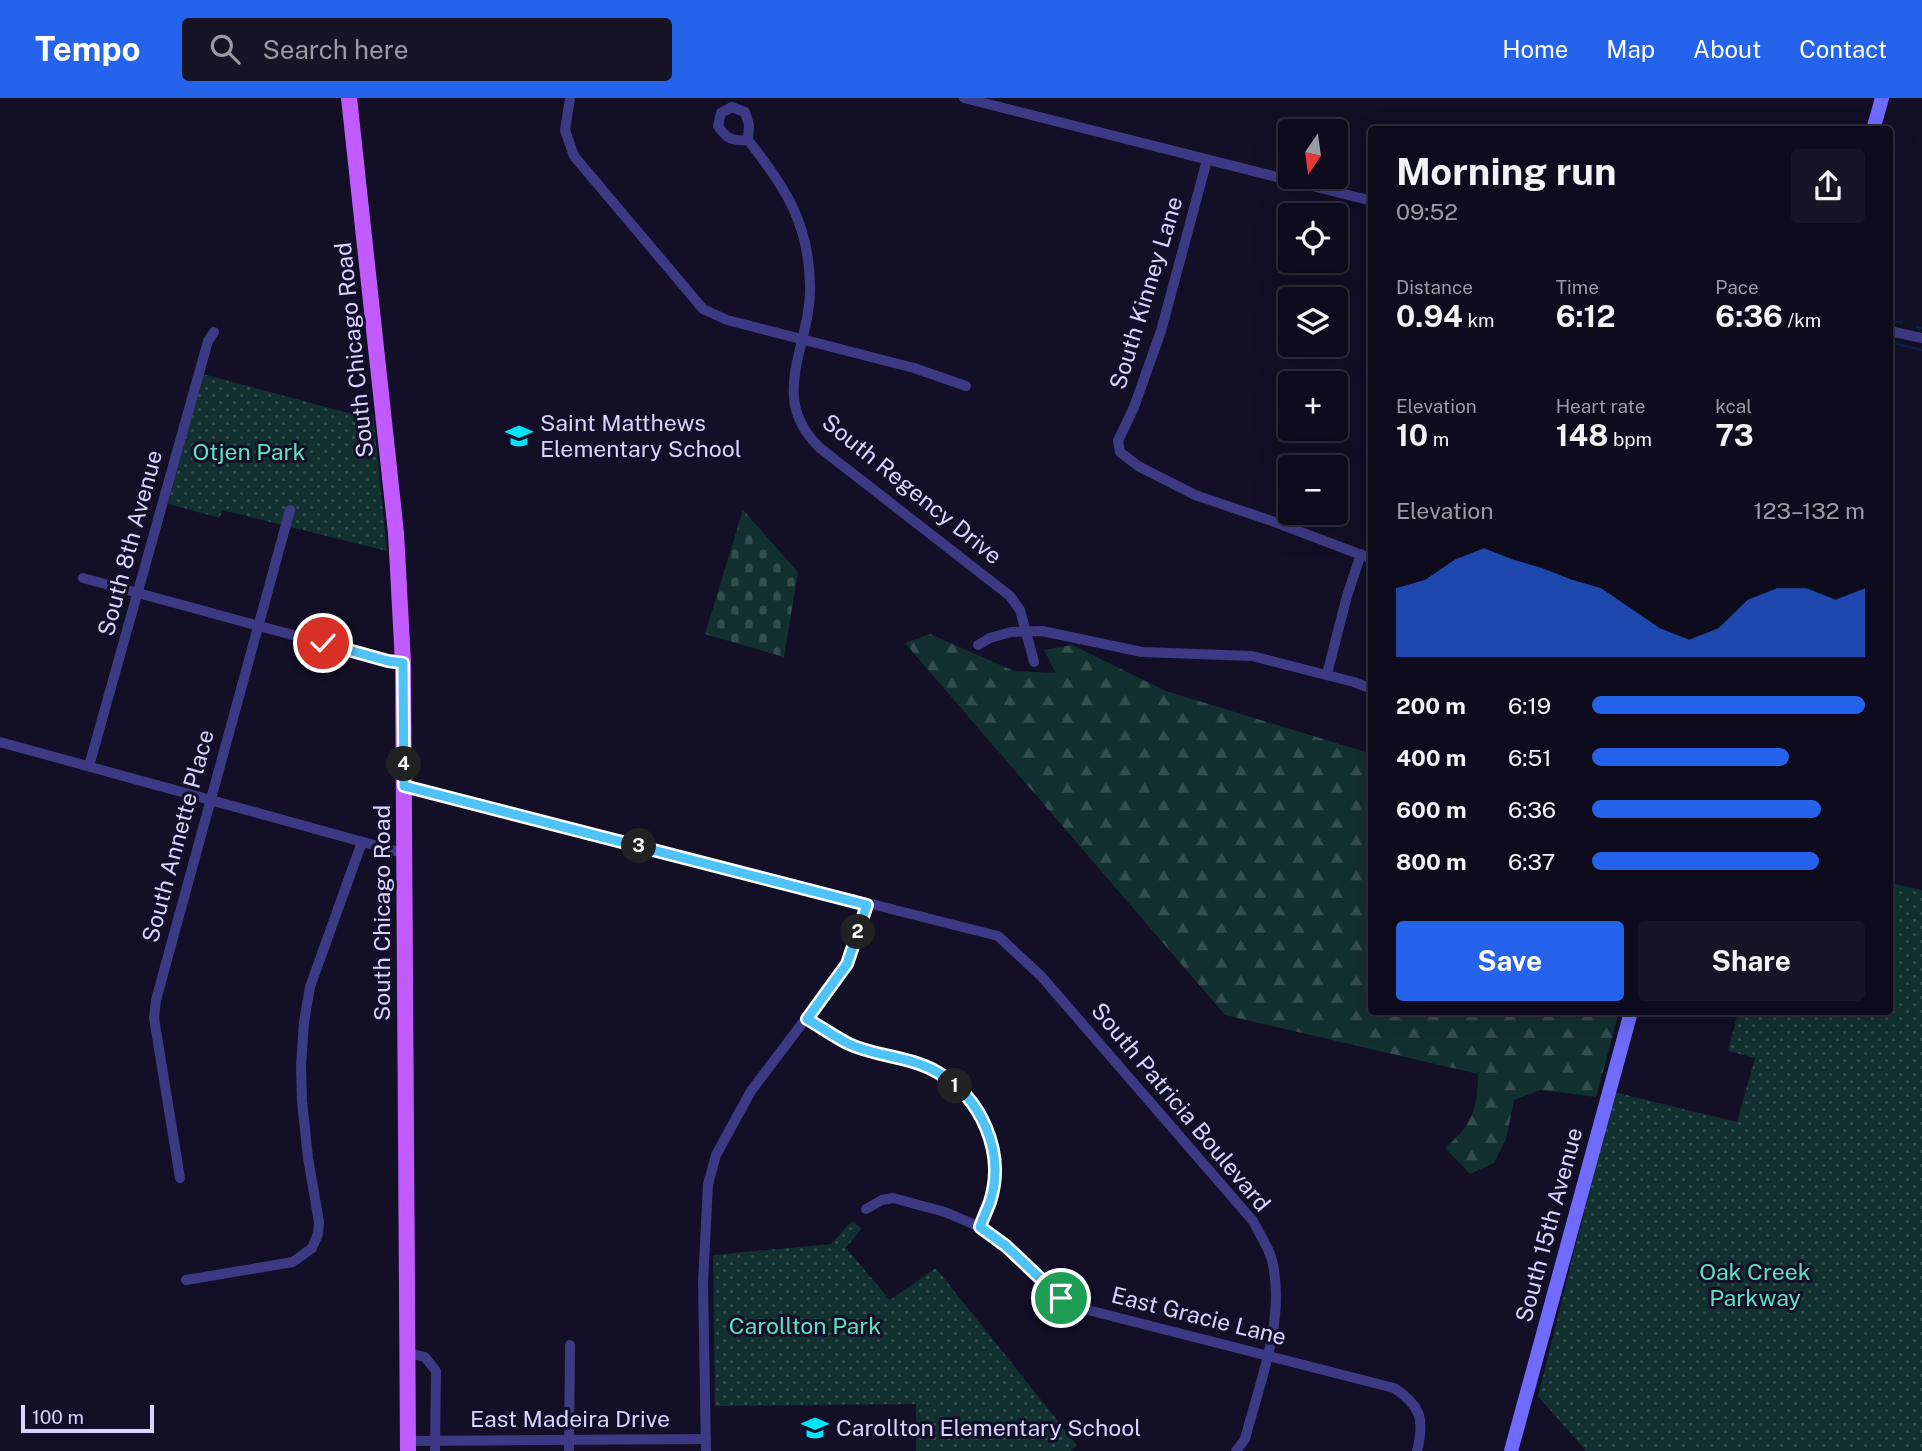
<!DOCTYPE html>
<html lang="en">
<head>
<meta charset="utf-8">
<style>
	:root { --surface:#0e0b1c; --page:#171425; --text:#f1f3f6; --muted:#9b9ba3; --line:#2e2b3b; --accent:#2563eb }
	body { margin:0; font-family:"Public Sans",sans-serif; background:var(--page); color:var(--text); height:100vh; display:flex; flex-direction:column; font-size:26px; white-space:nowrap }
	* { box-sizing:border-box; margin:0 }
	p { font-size:23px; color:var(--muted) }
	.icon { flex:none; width:38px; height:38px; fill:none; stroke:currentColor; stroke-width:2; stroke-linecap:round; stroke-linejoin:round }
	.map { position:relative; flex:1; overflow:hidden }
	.sheet { position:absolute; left:1368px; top:28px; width:525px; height:889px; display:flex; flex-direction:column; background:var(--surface); border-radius:7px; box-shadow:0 7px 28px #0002,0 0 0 2px var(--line) }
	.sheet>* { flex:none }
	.needle { width:46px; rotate:193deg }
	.tools { position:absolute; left:1278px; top:21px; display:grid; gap:14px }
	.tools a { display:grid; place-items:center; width:70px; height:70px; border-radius:7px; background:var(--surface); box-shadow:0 7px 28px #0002,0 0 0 2px var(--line); font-size:35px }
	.scale { position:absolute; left:21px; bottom:18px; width:133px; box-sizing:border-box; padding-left:7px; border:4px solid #d9d4ff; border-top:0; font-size:19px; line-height:24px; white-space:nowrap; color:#d9d4ff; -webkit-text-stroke:5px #130f26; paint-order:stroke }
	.pin { position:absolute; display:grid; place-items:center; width:60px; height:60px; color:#fff; margin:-30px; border:4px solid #fff; border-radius:50%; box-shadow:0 2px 7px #0007 }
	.km { position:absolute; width:35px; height:35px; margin:-18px; border-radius:50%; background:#222; color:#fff; font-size:19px; line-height:35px; text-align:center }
	.round { display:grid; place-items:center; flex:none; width:74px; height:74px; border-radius:7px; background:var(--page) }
	.summary { display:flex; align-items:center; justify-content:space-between; height:119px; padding:0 28px }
	h1 { font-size:38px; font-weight:700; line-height:52px }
	.figures { display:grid; grid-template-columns:repeat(3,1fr); gap:10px; height:119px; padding:7px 28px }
	.figures div { display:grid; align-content:center }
	.figures b { font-size:30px; font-weight:700 }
	.figures small { font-size:19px; font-weight:400 }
	.figures p { font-size:19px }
	.chart { height:196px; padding:14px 28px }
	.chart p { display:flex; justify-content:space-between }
	.chart svg { width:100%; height:126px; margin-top:7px; fill:var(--accent); opacity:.7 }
	.button { display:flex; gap:14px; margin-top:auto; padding:14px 28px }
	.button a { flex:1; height:80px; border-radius:7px; background:var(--accent); color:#fff; font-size:28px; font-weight:700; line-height:80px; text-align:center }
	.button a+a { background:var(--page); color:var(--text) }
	ul { padding:0 28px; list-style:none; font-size:23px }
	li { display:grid; grid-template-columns:112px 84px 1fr; align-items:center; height:52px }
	li i { height:18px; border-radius:9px; background:var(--accent) }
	header { display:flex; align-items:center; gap:42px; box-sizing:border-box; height:98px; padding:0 35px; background:var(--accent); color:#fff }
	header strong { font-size:33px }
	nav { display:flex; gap:38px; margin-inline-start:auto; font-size:24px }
	.search { width:490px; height:63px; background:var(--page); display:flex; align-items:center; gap:18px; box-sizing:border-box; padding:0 24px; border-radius:7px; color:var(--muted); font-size:26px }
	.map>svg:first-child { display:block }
	.forest { fill:url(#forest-firs) }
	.cemetery { fill:url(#cemetery-stones) }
	.park { fill:url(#park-dots) }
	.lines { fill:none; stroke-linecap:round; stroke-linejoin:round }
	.stream { stroke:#0c2248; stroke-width:2.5 }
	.street { stroke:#3d3a85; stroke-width:10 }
	.secondary { stroke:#6f6bff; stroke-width:14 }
	.primary { stroke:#c25bff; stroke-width:16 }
	.route-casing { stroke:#fff; stroke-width:14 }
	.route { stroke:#4fc3f7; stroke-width:9 }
	.labels { text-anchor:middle; stroke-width:6; stroke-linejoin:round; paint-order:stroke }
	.street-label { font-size:23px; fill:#d9d4ff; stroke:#130f26 }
	.poi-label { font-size:23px; fill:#d9d4ff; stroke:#130f26; text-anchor:start }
	.park-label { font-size:23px; fill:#5fe0c0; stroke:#130f26 }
</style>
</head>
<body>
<header>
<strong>Tempo</strong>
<div class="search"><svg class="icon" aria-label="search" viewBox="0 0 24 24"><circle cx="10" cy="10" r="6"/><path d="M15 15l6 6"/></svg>Search here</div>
<nav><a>Home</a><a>Map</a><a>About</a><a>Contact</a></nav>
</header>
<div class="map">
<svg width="1922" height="1353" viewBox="0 0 1922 1353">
	<defs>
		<pattern id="forest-firs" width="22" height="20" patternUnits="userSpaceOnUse" patternTransform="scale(1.75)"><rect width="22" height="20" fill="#12302f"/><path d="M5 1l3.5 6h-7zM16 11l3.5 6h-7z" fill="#344d4e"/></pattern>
		<pattern id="cemetery-stones" width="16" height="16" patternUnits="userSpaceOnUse" patternTransform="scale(1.75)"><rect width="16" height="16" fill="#12302f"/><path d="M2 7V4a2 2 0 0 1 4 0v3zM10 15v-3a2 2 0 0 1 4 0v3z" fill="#344d4e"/></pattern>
		<pattern id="park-dots" width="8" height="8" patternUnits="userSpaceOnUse" patternTransform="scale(1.75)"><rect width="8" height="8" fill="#12302f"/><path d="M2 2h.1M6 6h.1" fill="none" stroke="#344d4e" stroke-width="1.8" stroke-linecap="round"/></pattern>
	</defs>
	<rect width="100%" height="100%" fill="#130f26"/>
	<path class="forest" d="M930,536L1014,573L1056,575L1044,552L1072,547L1166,593L1372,656V914H1619L1596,999L1540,992L1514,1002L1506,1041L1494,1065L1470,1076L1445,1050C1472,1027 1478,1011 1478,976L1225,917L905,545Z"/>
	<path class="cemetery" d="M743,412L798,474L784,559L705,536Z"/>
	<g class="park">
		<path d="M203,276L352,316H373L387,453L222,412L220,420L168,406Z"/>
		<path d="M1890,785L1922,792V1353H1586L1538,1298L1614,994L1737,1024L1755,960L1728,953L1738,914H1890Z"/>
		<path d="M852,1123L862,1130L846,1150L890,1202L936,1170L1077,1347L1071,1353H916V1306L715,1308L713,1157L831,1146Z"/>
	</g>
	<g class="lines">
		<g class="stream">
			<path d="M1890,222L1902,225"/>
			<path d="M1917,229L1922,230"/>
			<path d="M1893,245L1922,252"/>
		</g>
		<g class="street">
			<path d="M570,0L565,32L574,58L703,211L727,222L914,270L966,288"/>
			<path d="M964,0L1372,103"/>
			<path d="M748,42C733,43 726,41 718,28L721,15L732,9L745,14L749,27L748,42C785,89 809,125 810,187C812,247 766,299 820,350L1010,498L1020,512L1034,564"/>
			<path d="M1207,62L1161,233L1134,309L1118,343L1120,354L1138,368L1195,397L1272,423L1372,461"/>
			<path d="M1890,233L1922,240"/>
			<path d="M83,480L388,563L403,565"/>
			<path d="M978,547L990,540L1011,534L1042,533L1142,554L1252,558L1354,584L1372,591"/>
			<path d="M1327,576L1347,498L1361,456"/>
			<path d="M0,644L403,755"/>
			<path d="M89,668L208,243L214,234"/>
			<path d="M404,688L998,838L1041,878L1253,1123C1259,1135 1268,1148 1272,1162C1286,1221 1260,1283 1245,1341L1236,1353"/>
			<path d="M807,921C821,929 835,939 849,946C877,959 910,958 937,974C981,999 1007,1054 990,1104C987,1112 983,1121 980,1129"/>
			<path d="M180,1080L154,920L156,902L290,412"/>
			<path d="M866,1111L882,1102L893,1100L945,1114L980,1129L1006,1148L1061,1200L1088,1212L1394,1290C1421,1308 1425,1321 1417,1353"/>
			<path d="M186,1182L293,1164L312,1150L318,1136L319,1124L308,1060L302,1003L301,968L304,924L310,889L362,744"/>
			<path d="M408,1255L425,1259L436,1273L435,1353"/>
			<path d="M409,1343L706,1341"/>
			<path d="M569,1353L570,1247"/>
			<path d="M706,1353L703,1185L708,1086L716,1057L751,993L847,866L867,807"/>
		</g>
		<g class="secondary">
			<path d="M1873,32L1882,0"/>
			<path d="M1511,1353L1631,914"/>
		</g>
		<path class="primary" d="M349,0L396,435L403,565L408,1353"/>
	</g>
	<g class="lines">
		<defs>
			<path id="route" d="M323,545L388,563L403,565L404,688L867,807L847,866L807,921C821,929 835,939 849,946C877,959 909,958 937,974C981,999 1006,1054 990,1104C987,1112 983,1120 980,1129L1006,1148L1061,1200"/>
		</defs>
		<use href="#route" class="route-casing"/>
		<use href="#route" class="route"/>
	</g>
	<defs>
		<symbol id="school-bare" viewBox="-9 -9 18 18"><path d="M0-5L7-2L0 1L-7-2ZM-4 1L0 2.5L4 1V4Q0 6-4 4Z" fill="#00e5ff" stroke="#130f26" stroke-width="2.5" paint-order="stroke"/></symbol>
	</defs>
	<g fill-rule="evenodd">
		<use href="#school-bare" x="500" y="319" width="38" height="38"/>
		<use href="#school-bare" x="796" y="1311" width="38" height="38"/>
	</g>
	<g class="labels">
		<g class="street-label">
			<text transform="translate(1146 195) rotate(-73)" y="8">South Kinney Lane</text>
			<text transform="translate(354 252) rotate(-96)" y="8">South Chicago Road</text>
			<text transform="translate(912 391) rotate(39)" y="8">South Regency Drive</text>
			<text transform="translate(130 445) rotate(-75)" y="8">South 8th Avenue</text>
			<text transform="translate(178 738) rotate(-75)" y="8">South Annette Place</text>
			<text transform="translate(382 815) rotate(-90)" y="8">South Chicago Road</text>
			<text transform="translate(1181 1009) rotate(50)" y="8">South Patricia Boulevard</text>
			<text transform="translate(1549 1127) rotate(-75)" y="8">South 15th Avenue</text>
			<text transform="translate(1199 1218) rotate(14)" y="8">East Gracie Lane</text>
			<text x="570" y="1329">East Madeira Drive</text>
		</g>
		<g class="poi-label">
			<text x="540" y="333">Saint Matthews<tspan x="540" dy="26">Elementary School</tspan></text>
			<text x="836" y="1338">Carollton Elementary School</text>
		</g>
		<g class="park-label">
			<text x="249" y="362">Otjen Park</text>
			<text x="1755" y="1182">Oak Creek<tspan x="1755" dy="26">Parkway</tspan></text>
			<text x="805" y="1236">Carollton Park</text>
		</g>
	</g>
</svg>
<div class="tools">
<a><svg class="needle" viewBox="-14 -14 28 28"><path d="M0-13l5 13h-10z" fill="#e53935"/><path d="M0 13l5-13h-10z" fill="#9b9ba3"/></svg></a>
<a><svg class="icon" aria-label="locate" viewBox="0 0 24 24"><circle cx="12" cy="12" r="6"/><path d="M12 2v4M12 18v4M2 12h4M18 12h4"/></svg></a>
<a><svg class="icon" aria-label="layers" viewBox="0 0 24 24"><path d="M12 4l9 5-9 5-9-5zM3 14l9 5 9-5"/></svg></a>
<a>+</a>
<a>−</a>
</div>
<div class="scale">100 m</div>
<div class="pin" style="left:1061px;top:1200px;background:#1e9e55"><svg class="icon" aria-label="arrive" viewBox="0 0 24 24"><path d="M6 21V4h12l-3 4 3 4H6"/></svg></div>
<div class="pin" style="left:323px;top:545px;background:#d93025"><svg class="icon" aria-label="check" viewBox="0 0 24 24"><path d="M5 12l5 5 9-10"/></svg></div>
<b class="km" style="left:955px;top:988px">1</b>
<b class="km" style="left:858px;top:834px">2</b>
<b class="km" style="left:639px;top:748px">3</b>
<b class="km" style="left:404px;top:666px">4</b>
<section class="sheet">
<div class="summary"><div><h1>Morning run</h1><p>09:52</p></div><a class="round"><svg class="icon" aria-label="share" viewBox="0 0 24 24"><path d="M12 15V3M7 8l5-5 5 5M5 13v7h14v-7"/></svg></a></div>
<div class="figures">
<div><p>Distance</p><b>0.94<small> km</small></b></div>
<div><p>Time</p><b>6:12</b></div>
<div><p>Pace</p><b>6:36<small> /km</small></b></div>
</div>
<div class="figures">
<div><p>Elevation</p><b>10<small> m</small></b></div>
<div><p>Heart rate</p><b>148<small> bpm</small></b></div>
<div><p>kcal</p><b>73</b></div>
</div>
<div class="chart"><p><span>Elevation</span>123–132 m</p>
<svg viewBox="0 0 160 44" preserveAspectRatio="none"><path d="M0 44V20L10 17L20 10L30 6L40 10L50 13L60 17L70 20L80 27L90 34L100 38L110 34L120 24L130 20L140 20L150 24L160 20V44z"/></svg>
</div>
<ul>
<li><b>200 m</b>6:19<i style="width:100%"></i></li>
<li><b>400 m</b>6:51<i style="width:72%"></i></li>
<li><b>600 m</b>6:36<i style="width:84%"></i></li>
<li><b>800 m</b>6:37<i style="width:83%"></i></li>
</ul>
<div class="button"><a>Save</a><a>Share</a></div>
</section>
</div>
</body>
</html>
